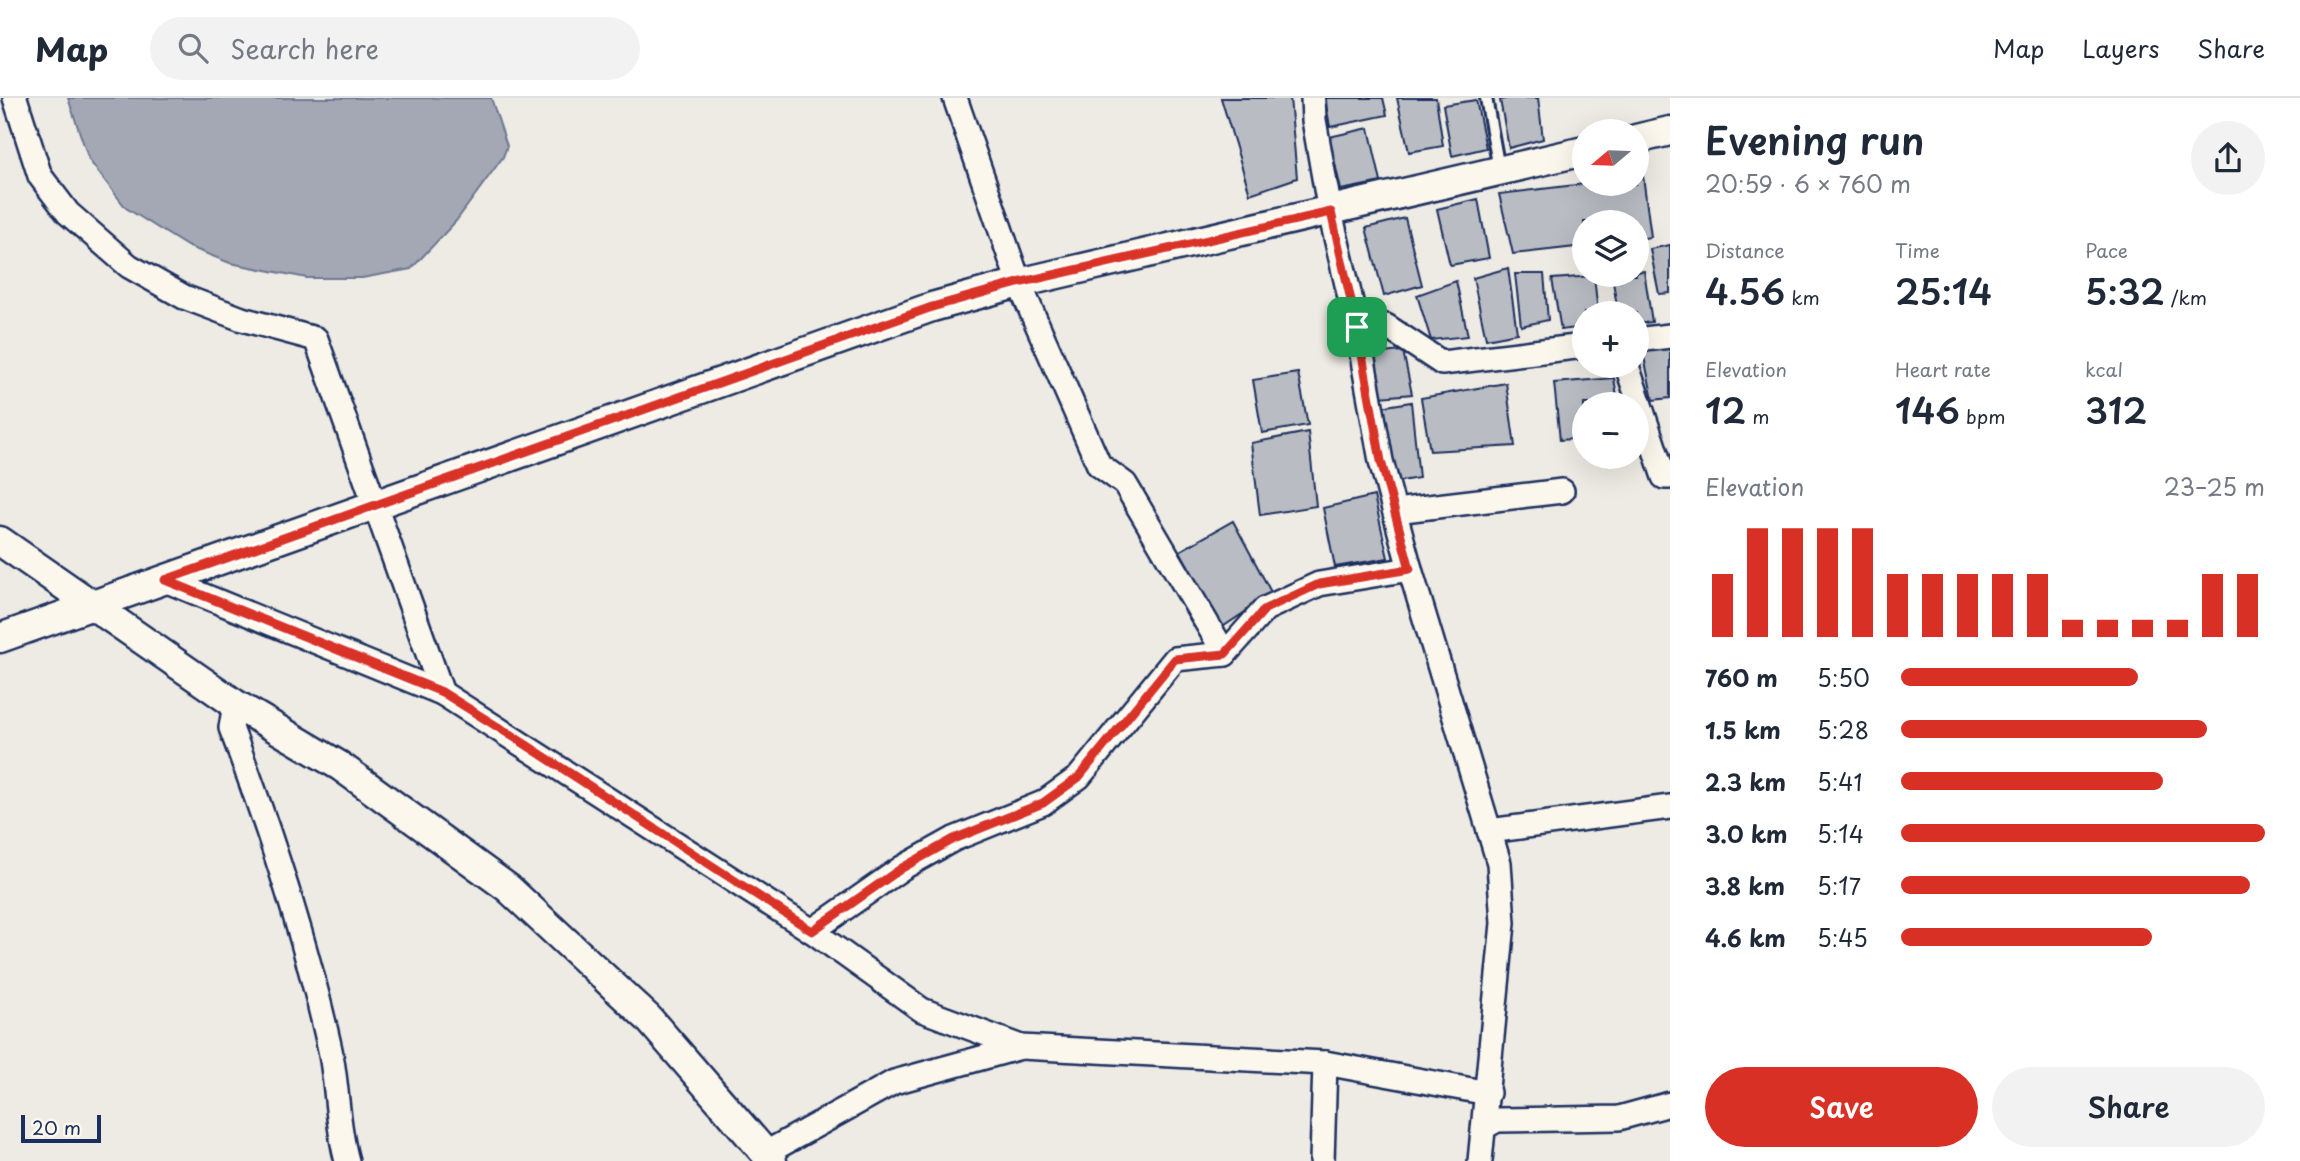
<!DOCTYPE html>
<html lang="en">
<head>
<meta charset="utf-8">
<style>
	:root { --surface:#fff; --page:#f2f2f3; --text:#1f2937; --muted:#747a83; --line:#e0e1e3; --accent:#d93025 }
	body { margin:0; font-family:"Playpen Sans",sans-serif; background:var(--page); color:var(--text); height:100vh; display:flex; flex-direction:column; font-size:26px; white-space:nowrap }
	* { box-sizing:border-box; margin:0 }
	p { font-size:23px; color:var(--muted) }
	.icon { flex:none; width:38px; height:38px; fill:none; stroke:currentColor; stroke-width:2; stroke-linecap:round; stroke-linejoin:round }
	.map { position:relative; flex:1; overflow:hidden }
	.drawer { display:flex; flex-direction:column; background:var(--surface); width:630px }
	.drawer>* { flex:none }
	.needle { width:46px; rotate:251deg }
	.fabs { position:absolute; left:1572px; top:21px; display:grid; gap:14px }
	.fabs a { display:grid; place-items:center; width:77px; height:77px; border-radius:50%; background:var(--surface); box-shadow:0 7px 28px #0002; font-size:35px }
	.scale { position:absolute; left:21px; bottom:18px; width:80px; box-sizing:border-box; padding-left:7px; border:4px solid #1b2f5e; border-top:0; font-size:19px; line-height:24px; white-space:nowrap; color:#1b2f5e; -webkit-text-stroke:5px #fbf7ec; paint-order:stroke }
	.pin { position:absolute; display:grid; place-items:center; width:60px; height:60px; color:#fff; margin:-30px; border-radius:14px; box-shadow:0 4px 10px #0006 }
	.round { display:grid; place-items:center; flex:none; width:74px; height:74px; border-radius:37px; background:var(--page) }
	.summary { display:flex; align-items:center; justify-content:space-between; height:119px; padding:0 35px }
	h1 { font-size:38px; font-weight:600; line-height:52px }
	.stats { display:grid; grid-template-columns:repeat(3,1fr); gap:10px; height:119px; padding:7px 35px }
	.stats div { display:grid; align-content:center }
	.stats b { font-size:35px; font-weight:600 }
	.stats small { font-size:19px; font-weight:400 }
	.stats p { font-size:19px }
	.chart { height:196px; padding:14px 35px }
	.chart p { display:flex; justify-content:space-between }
	.chart svg { width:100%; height:126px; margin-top:7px; stroke:var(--accent); stroke-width:6 }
	.primary-button { display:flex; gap:14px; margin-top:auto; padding:14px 35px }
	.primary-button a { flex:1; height:80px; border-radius:42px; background:var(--accent); color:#fff; font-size:28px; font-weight:600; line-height:80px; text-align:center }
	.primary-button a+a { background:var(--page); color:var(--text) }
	ul { padding:0 35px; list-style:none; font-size:23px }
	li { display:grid; grid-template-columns:112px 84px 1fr; align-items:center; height:52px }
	li i { height:18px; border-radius:9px; background:var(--accent) }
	header { display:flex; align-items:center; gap:42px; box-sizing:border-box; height:98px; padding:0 35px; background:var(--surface); border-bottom:2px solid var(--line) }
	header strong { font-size:33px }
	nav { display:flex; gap:38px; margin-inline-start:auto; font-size:24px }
	.search { width:490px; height:63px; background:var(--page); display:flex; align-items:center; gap:18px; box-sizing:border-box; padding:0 24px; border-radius:38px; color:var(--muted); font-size:26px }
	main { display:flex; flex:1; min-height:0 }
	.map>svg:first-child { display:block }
	.water { fill:#a3a8b4; stroke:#6d7892; stroke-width:2 }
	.building { fill:#b9bcc3; stroke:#1b2f5e; stroke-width:2 }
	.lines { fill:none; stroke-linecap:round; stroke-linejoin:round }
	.service-casing { stroke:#1b2f5e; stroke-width:16 }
	.minor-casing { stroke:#1b2f5e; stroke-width:28 }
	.tertiary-casing { stroke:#1b2f5e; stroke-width:33 }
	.service { stroke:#fbf7ec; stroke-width:10 }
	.minor { stroke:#fbf7ec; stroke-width:23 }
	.tertiary { stroke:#fbf7ec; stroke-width:28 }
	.route-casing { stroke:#fff; stroke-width:14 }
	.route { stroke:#d93025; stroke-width:9 }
</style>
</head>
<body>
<header>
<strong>Map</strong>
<div class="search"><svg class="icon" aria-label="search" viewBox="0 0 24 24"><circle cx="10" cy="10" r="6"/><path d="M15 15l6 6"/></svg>Search here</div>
<nav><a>Map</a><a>Layers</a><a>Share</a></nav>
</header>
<main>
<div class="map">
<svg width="1670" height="1063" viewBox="0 0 1670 1063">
	<rect width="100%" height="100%" fill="#eeebe4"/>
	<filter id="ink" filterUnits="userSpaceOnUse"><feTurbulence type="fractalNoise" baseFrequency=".0143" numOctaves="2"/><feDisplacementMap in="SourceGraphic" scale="14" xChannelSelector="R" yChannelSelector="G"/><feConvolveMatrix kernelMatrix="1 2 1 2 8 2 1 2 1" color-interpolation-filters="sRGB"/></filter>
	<g filter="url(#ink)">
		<path class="water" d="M68,0H491L507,48L503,59L456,123L411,171L362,180H307L230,165L187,148L126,110L89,62Z"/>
		<g class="building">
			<path d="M1221,0H1290L1297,80L1250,96Z"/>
			<path d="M1325,0H1383L1387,17L1330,29Z"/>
			<path d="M1397,0H1436L1443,48L1409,54Z"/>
			<path d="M1509,0H1538L1543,41L1509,50L1500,2Z"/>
			<path d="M1476,2L1486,50L1452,58L1443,7Z"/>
			<path d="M1369,30L1381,84L1341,92L1329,39Z"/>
			<path d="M1643,78L1651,139L1636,141V124H1584V148L1513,156L1499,96L1584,86H1636V79Z"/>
			<path d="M1478,101L1489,160L1450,167L1437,111Z"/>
			<path d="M1405,120L1422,187L1384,198L1366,130Z"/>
			<path d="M1670,147V195L1659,196L1650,151Z"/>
			<path d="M1508,170L1517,235L1486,241L1473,180Z"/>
			<path d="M1644,173L1652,224L1636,226V215H1618L1612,177H1636V174Z"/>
			<path d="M1515,176H1544L1548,222L1521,228Z"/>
			<path d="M1594,178L1598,215H1584V229L1561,232L1552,181Z"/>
			<path d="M1456,183L1468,238L1431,242L1417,197Z"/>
			<path d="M1670,250V300L1653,302L1643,254Z"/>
			<path d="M1403,253L1412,296L1380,299L1371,256Z"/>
			<path d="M1298,275L1308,327L1262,335L1253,282Z"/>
			<path d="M1614,280L1618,306H1584V340L1560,342L1554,285Z"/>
			<path d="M1506,285L1515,348L1430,353L1421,300Z"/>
			<path d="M1411,304L1419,380L1395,384L1380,309Z"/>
			<path d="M1308,334L1316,408L1260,417L1251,345Z"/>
			<path d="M1374,398L1388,460L1335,469L1323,410Z"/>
			<path d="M1233,423L1272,496L1221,530L1180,453Z"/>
		</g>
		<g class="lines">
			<defs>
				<path id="service" d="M1486,0L1499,71"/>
				<g id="minor">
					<path d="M15,0L40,78L68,115L129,168L184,199L242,221L316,241L442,595"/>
					<path d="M955,0L1019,185L1099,367L1125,386L1225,556"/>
					<path d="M1313,0L1314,22L1330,114L1357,229L1381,363L1410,471L1499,765L1503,825L1480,1063"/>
					<path d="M1357,229L1386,228L1442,265L1584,248"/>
					<path d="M1636,242L1670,238"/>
					<path d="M1627,268L1664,379H1670"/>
					<path d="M1395,413L1562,393"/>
					<path d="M165,482L442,595L812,833L922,912L1021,949L1325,965L1488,995"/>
					<path d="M235,606L231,630C270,733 305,839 329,947C338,985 336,1025 347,1063"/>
					<path d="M1489,733L1670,709"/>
					<path d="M812,833L902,770L954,741L1043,705L1079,679L1175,561L1225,556L1265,511L1319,486L1410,471"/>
					<path d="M1484,1029L1497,1022L1619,1020L1670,1006"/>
					<path d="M766,1055L894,984L1021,949"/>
					<path d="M1322,1063L1325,965"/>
				</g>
				<g id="tertiary">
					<path d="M1636,41L1670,33"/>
					<path d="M0,443L235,606L340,668L508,790L648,920L772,1063"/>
					<path d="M0,540L932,209L1019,185L1584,53"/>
				</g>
			</defs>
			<use href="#service" class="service-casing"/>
			<use href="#minor" class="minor-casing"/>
			<use href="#tertiary" class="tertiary-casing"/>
			<use href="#service" class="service"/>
			<use href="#minor" class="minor"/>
			<use href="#tertiary" class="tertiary"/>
		</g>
	</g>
	<g class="lines" filter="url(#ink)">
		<defs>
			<path id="route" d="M1331,114L1357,229L1381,363L1410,471L1319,486L1265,511L1225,556L1175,561L1079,679L1043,705L954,741L902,770L812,833L525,646L442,594L165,482L932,209L1018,185Z"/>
		</defs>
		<use href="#route" class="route-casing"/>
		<use href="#route" class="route"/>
	</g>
</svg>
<div class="fabs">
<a><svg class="needle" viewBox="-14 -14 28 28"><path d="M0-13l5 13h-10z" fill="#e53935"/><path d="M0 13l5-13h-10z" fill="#747a83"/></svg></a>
<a><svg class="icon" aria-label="layers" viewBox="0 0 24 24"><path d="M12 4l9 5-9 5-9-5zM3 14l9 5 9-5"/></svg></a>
<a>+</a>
<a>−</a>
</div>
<div class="scale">20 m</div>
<div class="pin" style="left:1357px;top:229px;background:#1e9e55"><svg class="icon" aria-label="arrive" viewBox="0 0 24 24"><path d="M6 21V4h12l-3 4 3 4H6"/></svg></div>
</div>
<section class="drawer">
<div class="summary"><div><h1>Evening run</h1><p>20:59 · 6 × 760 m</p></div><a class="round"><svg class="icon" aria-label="share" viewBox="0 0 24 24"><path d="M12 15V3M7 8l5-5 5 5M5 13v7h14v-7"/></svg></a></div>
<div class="stats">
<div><p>Distance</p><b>4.56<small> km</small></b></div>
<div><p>Time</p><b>25:14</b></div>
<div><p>Pace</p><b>5:32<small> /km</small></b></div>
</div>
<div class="stats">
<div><p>Elevation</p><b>12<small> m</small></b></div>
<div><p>Heart rate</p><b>146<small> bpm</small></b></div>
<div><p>kcal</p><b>312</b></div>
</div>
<div class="chart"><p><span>Elevation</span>23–25 m</p>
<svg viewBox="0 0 160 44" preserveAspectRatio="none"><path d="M5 44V22M15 44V6M25 44V6M35 44V6M45 44V6M55 44V22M65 44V22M75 44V22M85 44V22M95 44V22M105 44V38M115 44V38M125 44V38M135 44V38M145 44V22M155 44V22"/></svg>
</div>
<ul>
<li><b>760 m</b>5:50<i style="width:65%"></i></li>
<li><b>1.5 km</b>5:28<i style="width:84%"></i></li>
<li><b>2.3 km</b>5:41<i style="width:72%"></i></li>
<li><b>3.0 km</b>5:14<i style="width:100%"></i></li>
<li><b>3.8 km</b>5:17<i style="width:96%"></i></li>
<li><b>4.6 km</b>5:45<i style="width:69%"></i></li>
</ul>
<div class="primary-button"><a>Save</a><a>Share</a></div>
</section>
</main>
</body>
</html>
